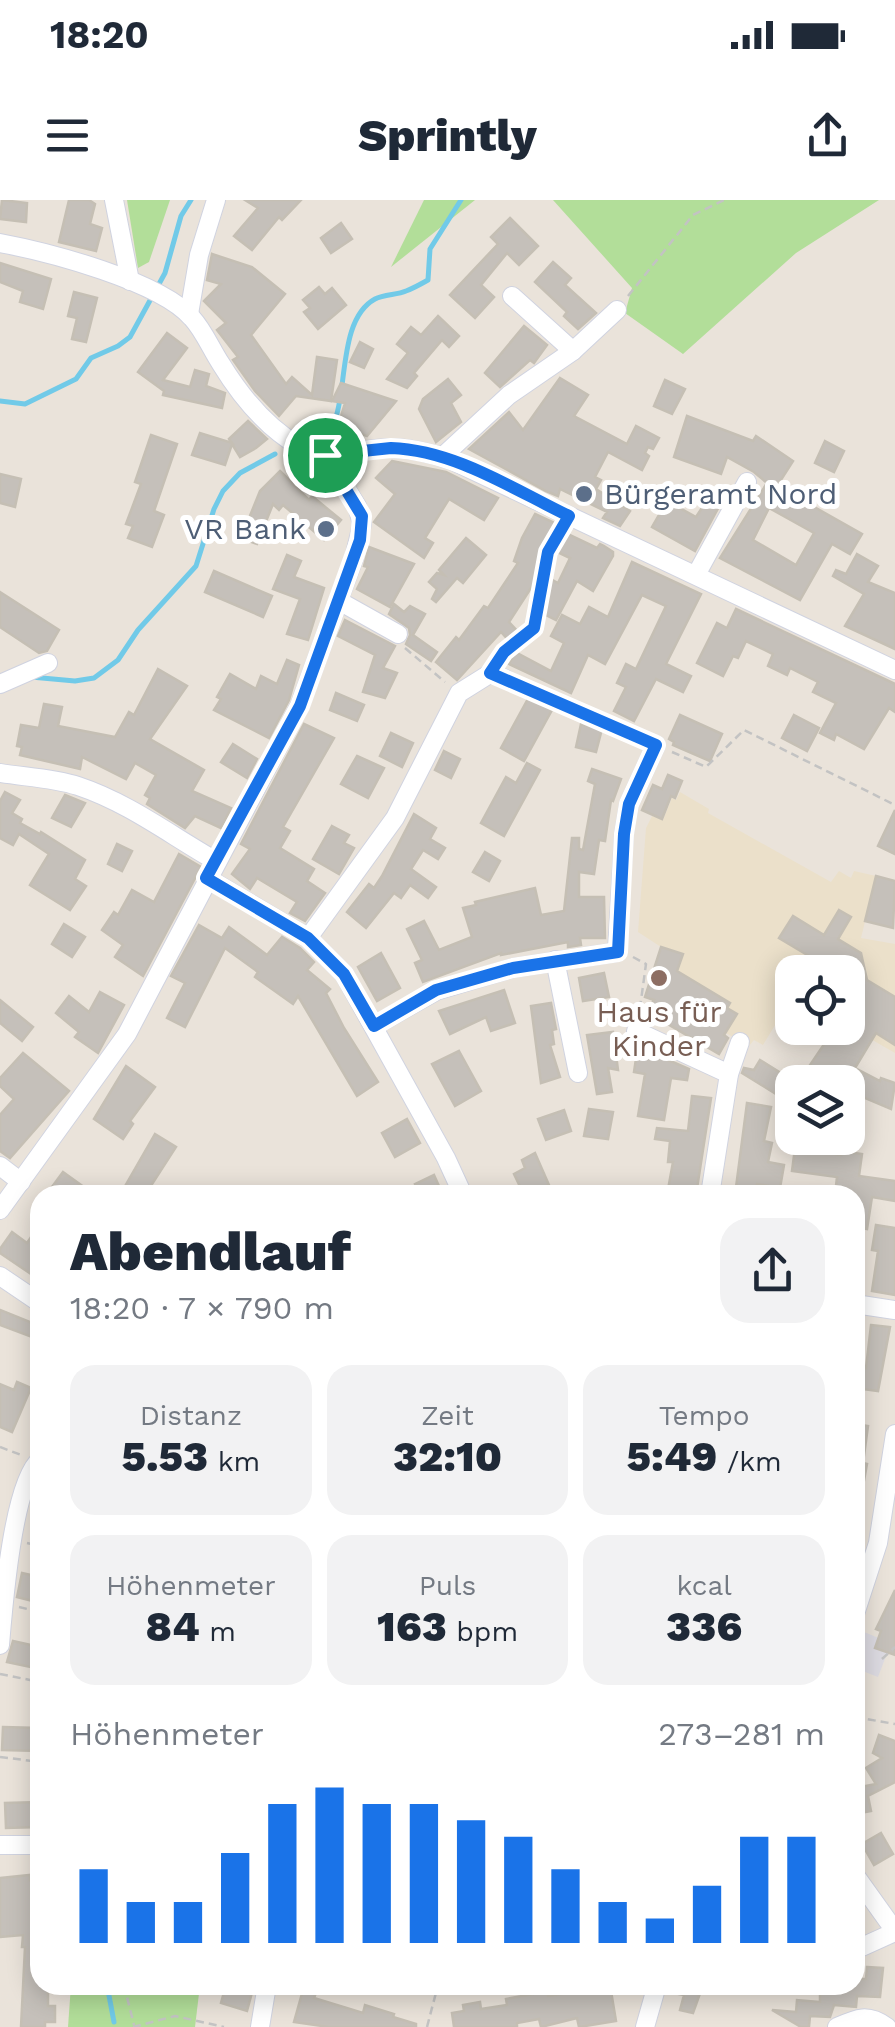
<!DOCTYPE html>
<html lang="de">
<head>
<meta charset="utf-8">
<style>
	:root { --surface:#fff; --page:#f2f2f3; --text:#1f2937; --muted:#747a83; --accent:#1a73e8 }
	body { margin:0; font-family:"Work Sans",sans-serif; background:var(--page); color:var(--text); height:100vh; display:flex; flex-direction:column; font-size:38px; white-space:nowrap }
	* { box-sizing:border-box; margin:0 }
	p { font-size:32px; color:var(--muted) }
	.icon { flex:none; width:55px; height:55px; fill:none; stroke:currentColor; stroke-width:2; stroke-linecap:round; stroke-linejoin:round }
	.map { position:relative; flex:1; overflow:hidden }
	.details { position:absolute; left:30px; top:985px; width:835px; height:810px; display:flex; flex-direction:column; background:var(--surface); border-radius:30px; box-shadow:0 5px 25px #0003 }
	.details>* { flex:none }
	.fabs { position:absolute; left:775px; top:755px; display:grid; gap:20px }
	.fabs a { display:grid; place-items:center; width:90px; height:90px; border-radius:20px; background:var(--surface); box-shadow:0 5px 25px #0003; font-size:50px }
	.pin { position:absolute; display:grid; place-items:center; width:85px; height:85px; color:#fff; margin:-42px; border:5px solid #fff; border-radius:50%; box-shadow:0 2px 10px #0007 }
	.round { display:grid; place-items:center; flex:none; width:105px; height:105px; border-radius:30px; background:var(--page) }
	.headline { display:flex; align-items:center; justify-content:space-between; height:170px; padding:0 40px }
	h1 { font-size:55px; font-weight:800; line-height:75px }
	.figures { display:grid; grid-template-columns:repeat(3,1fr); gap:15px; height:170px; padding:10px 40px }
	.figures div { display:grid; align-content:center; border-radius:25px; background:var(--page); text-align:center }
	.figures b { font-size:42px; font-weight:800 }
	.figures small { font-size:28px; font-weight:400 }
	.figures p { font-size:28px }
	.chart { height:280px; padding:20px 40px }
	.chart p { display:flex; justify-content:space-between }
	.chart svg { width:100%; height:180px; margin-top:10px; stroke:var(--accent); stroke-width:6 }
	.status { display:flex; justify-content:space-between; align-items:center; height:70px; padding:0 50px; background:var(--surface); direction:ltr }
	.status svg { height:28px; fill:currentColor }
	header { display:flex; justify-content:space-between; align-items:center; height:130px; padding:0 40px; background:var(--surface); font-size:45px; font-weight:800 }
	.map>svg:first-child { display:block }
	.industrial { fill:#dddbe2 }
	.education { fill:#ebe0ca }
	.green { fill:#b2de99 }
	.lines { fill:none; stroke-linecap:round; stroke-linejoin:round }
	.stream { stroke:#71cae8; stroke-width:5 }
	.building { fill:#c5c0ba; stroke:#c5bfb4; stroke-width:2.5; fill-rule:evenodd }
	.minor-casing { stroke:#d0d3e0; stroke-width:20 }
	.path { stroke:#c3c3c3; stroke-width:2.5; stroke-dasharray:8 5; stroke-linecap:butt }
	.minor { stroke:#fff; stroke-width:18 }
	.route-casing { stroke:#fff; stroke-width:20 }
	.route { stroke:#1a73e8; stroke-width:12 }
	.service-dot { fill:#5c6f8a; stroke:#fff; stroke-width:4 }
	.education-dot { fill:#8d6e63; stroke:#fff; stroke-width:4 }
	.labels { text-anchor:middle; stroke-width:10; stroke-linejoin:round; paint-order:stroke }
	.service-label { font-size:30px; fill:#4e5e75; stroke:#fff; text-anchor:start }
	.education-label { font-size:30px; fill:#785e54; stroke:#fff }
</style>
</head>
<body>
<div class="status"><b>18:20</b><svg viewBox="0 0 49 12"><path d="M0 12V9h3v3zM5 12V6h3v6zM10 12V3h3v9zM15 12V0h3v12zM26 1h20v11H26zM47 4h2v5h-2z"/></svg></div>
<header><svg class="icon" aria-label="menu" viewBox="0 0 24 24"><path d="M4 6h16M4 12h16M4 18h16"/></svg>Sprintly<svg class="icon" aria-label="share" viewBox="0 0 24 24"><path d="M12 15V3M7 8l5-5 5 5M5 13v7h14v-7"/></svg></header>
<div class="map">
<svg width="895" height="1827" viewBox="0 0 895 1827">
	<rect width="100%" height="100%" fill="#eae3da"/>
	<path class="industrial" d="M859,1430L891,1443L878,1477L855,1468V1440Z"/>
	<path class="education" d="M680,592L709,609L708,613L831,682L839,671L851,678L854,671L876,676L861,738L895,744V853L848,826V772H792V797L763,845L754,840L749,846L726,833L737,815L727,808L729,802L673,768L683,754L661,747L638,732L646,628L652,616L663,620L672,598L676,600Z"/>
	<g class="green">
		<path d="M127,0H170L149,62L138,68Z"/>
		<path d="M424,0H475L391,67Z"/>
		<path d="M553,0H879L796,53L683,154L625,113L632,88Z"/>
		<path d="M71,1785H200L195,1827H68Z"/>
	</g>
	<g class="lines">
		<g class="stream">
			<path d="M0,201L25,204L76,179L91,158L118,146L130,137L165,73L181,16L191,0"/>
			<path d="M305,233L336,217C347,183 340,118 375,99C384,94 397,95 406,91C414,88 421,84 428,80L430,49L461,0"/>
			<path d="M31,477L75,481L94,478L118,460L138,430L196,366L214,309L223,291L240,273L275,254"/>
			<path d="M107,1785L114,1822"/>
		</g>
	</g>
	<g class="building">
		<path d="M2,0L27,3L26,22L0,19Z"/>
		<path d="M69,0H89L95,4L90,24L102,28L96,51L59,42Z"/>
		<path d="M245,0H301L282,20L279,17L252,50L234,36L258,8Z"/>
		<path d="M510,18L538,46L519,65L507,53L481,85L494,97L475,118L450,95L498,44L491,37Z"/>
		<path d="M341,23L352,39L331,53L321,38Z"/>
		<path d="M212,54L252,67L285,94L251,135L286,184L292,177L312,195L317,157L337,160L331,201L296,196L279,216L255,191L233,160L238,157L217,130L226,123L204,101L221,84L207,80Z"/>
		<path d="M553,62L571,78L565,85L596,113L578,129L564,116L567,112L535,82Z"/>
		<path d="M0,63L51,79L43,109L20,102L23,91L0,82Z"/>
		<path d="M319,87L325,94L332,88L346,105L318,129L304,112L310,108L303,100Z"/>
		<path d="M74,92L97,98L86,142L72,139L77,118L68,116Z"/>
		<path d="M438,116L459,136L449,147L442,140L414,173L417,176L407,188L387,179L408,153L397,144L411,127L421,135Z"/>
		<path d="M524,126L547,145L534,163L530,160L500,187L485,173Z"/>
		<path d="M167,133L187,148L163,180L190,187L195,170L209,174L206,186L225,193L222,208L163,195L164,191L138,172Z"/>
		<path d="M360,142L373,149L364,168L350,162Z"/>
		<path d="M560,178L588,195L574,216L627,244L636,226L659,238L653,249L648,247L645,253L649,256L642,270L608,252L595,277L601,280L596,289L630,311L620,326L603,318L607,312L560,289L558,296L546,291L469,249L509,212L523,230Z"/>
		<path d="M448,179L461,195L451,203L461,222L436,242L419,209L423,199Z"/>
		<path d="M665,180L685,189L672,214L654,206Z"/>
		<path d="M341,183L396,201L367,236L338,226L345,203L332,201Z"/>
		<path d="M687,216L753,241L756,236L793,261L777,286L862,334L850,354L832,344L800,400L720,358L767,283L754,272L727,257L721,274L674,257ZM769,308L814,333L796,365L753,340Z"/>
		<path d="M248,221L267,239L256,248L240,257L232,244L225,265L192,255L200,233L232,243L229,239Z"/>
		<path d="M151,235L177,244L154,311L164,315L152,347L128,338L133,326L126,324L141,284L135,282Z"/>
		<path d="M825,241L844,251L834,272L815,263Z"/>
		<path d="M392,261L446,272L498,298L484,320L449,299L425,338L433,343L424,358L374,322L395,294L376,278Z"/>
		<path d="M280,271L309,300L312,296L341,320L324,340L283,305L279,310L273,304L257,344L241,338L260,291Z"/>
		<path d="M0,274L21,279L15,307L0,303Z"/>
		<path d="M711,294L722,301L695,351L652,327L667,301L696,317Z"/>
		<path d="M535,314L559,325L557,329L597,348L600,344L604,346L613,352V356L593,391L577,381L556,420L540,412L545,376L558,383L570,358L549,348L537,372L540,374L509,422L521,435L512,444L501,432L457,480L436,462L456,437L459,440L484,406L488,408L518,363L514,361L522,338Z"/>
		<path d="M466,338L486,355L463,383L457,378L436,402L432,399L437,389L429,382L437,373L444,375L439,370Z"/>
		<path d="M369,347L414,364L390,407L357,389L368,367L364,366Z"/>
		<path d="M857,354L878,366L868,382L895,393V449L845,426L864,394L833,376L836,370L846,374Z"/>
		<path d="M287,355L301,361L294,377L324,388L308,440L287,434L300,399L273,389Z"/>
		<path d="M632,362L701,394L666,464L691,476L683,492L656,479L634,521L614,511L626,487L617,483L626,464L636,469L666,406L642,395L605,464L588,455L571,493L509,464L515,452L551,471L564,443L551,436L562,415L580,424L589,407L608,417Z"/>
		<path d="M214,371L272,396L263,417L205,392Z"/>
		<path d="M0,392L59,430L47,451L39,453L0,427Z"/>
		<path d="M394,404L404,412L410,406L425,414L413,435L437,452L431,461L406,444L410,435L409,428L389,414Z"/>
		<path d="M736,409L895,484V512L889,508L864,549L836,534L834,540L820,533L836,503L813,492L818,482L790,468L787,475L768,466L773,454L746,441L738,458L733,456L723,476L697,463L717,423L727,428Z"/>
		<path d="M345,420L395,446L383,468L397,473L385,498L363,492L375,455L338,436Z"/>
		<path d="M287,460L299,465L289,500L269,538L214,510L221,499L217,497L230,474L256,489L261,476L277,484Z"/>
		<path d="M158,469L187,486L150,539L204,570L192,591L231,608L221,628L195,616L185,628L147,604L150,598L145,595L156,575L135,563L126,579L82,557L80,569L20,555L22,547L17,546L21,525L39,528L44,504L62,507L58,526L115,537L129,512L134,515Z"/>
		<path d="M336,493L364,505L357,521L330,510Z"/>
		<path d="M529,497L552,510L524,561L501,548Z"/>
		<path d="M680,515L722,534L710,561L673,545L674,542L669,539Z"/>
		<path d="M794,515L819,528L807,551L782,538Z"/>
		<path d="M304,524L334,538L283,627L290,631L280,648L314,669L307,681L325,693L305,721L290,713L297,702L257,678L250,689L232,674L250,649L241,644Z"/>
		<path d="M581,524L602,529L596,552L576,547Z"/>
		<path d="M391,533L413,543L402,567L380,556Z"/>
		<path d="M233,544L257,559L247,578L221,562Z"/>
		<path d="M444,551L460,559L451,578L435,570Z"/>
		<path d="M357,556L384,568L368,598L341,584Z"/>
		<path d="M527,563L540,570L504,636L481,623L506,577L516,583Z"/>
		<path d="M592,569L621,579L613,601L611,600L605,641L599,640L594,674L579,672V697H604L605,738H580L581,745L568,747V742L501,755V753L423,782L415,763L422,760L407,729L424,721L439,750L472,737L463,708L476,705L475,702L535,688L541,715L564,711L572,638H579V649L583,650L595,584L588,581Z"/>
		<path d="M668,575L682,581L675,598L671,596L662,619L642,610L653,585L662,589Z"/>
		<path d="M5,592L20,600L12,613L22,619L20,623L40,634L41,632L85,660L75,679L86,686L70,710L30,685L49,654L19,634L13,645L0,638V601Z"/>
		<path d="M65,595L85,603L71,627L52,618Z"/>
		<path d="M895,610V654L878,646Z"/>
		<path d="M414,614L436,628L430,639L445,648L438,659L423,650L411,669L436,687L428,698L410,685L401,698L394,693L366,728L347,712L369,684L374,688L382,676Z"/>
		<path d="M332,626L349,635L344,643L354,648L339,674L313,659Z"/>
		<path d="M117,644L132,651L122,671L108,664Z"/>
		<path d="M485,652L500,661L489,681L473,672Z"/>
		<path d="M179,654L201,667L143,776L115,757L123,745L102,730L114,712L118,715L132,690L154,702Z"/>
		<path d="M876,676L895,681L893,728L865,721Z"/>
		<path d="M839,710L851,717L838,739L861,753L867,780L895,797V845L876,833L855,868L880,881L881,878L895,883L891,909L853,893L859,882H833L808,868L835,828H848V772H806L814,759L779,738L793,716L824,735Z"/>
		<path d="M64,724L85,737L72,757L52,744Z"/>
		<path d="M199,725L222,738L229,727L267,755L282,737L300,748L314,762L307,770L330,789L326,793L344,828L378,882L357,896L298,796L293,804L255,777L258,772L225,748L185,827L167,818L185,783L171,776Z"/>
		<path d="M661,747L683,754L677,771L730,803L727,808L737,814L724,835L728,838L719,854L647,812L654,800L645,797Z"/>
		<path d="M381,753L400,788L377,801L358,767Z"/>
		<path d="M604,773L609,797L583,801L579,778Z"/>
		<path d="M504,790L515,823L491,831L486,817L450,834L439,811Z"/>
		<path d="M100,792L124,805L98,853L75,837L79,832L56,813L69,796L89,812Z"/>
		<path d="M0,800L33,827L22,841L0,823Z"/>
		<path d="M551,803L556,829L552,830L554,844L550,845L560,877L541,883L531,806Z"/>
		<path d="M613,832L618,870L608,868L612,892L597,894L587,835Z"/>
		<path d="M459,851L481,891L455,906L432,864Z"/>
		<path d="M637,852L659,856L689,869L687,880L671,878L664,920L638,916L645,874L634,872Z"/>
		<path d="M23,853L69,891L10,958L0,951V915L14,899L0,886V878Z"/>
		<path d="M760,860L792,880V904L742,873L744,868L754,870Z"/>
		<path d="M126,866L155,887L130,921L133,924L123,939L94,919Z"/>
		<path d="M692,896L711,898L696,995H667L673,962H668L670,941L655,939L657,928L688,931Z"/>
		<path d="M747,903L771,907L764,941L772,943L768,962L784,965L780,988L757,984L755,995H735Z"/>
		<path d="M589,909L613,912L608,939L584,936Z"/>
		<path d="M564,910L571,931L546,940L538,919Z"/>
		<path d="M407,919L420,943L395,957L382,933Z"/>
		<path d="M155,934L176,947L145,995H120Z"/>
		<path d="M795,948L841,955V951L862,954L859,976L895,981V1001L872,997L867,1029L855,1027V995H835L837,977L792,971Z"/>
		<path d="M535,953L549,985L524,995L514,974L525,968L522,960Z"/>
		<path d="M63,972L95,995H46Z"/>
		<path d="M434,975L443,995H420L415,984Z"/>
		<path d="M40,1024V1060L31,1074L0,1053V1049L12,1032L27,1043Z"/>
		<path d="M876,1025L895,1028V1095L872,1091L878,1051L872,1050Z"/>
		<path d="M0,1110L40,1126V1140L0,1125Z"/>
		<path d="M871,1125L890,1127L878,1191L855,1188V1166L866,1168Z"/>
		<path d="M17,1182L31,1188L12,1232L0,1227V1184L14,1190Z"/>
		<path d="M855,1224L868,1226L863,1263L867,1264L861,1297L855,1296Z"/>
		<path d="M22,1373L40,1377V1403L17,1397Z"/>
		<path d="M895,1390V1455L875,1448L881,1431L876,1429Z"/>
		<path d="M13,1441L40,1447V1469L7,1462Z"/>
		<path d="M3,1527L40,1528V1551L2,1550Z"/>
		<path d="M879,1535L895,1541V1582L868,1596L871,1611L855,1614V1588L876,1584L866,1568L882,1558L873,1553Z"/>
		<path d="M40,1602V1627L6,1628L5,1603Z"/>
		<path d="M881,1633L893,1654L874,1665L862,1644Z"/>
		<path d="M30,1675V1680L40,1679V1692H31L34,1727H40V1785H48V1806H55V1822H45V1827H21L25,1747H22L23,1735L0,1737V1678Z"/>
		<path d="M867,1767L883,1768L880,1797L857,1796L856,1807L834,1805L830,1817L810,1816L809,1827H801L772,1810L796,1812L797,1800L820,1802V1790L842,1791V1785H855V1779H866Z"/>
		<path d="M226,1785H254L247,1811L221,1803Z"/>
		<path d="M587,1785H610L616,1821L579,1827L577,1818L541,1827L539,1819L517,1823V1827H454L452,1813L464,1811L463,1805L480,1802L481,1809L507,1805L506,1799L533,1794L532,1789L545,1786L548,1796L587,1790Z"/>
		<path d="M669,1785H703L693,1813L680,1810L684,1795L668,1792Z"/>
		<path d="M303,1790L316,1793L314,1798L363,1813L365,1805L394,1814L393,1817L416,1824V1827H329L294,1822Z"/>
	</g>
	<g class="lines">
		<defs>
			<g id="minor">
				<path d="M114,0L130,81"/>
				<path d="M0,43C48,52 160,81 192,118C204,131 211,149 221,164C240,195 267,228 300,247C328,263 360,248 390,248C412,248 431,253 451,260L895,470"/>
				<path d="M512,96L573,151"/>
				<path d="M189,114L199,55L216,0"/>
				<path d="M442,257L509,195L573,151L617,110"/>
				<path d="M696,375L747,282"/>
				<path d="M339,401L398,434"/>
				<path d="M0,484L48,463"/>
				<path d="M0,573C25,577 54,578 78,586C129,603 170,635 216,661"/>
				<path d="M207,678L308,738L344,774L446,958L463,995"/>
				<path d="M308,738L395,618L459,493L491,473L505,479"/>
				<path d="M555,760L578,873"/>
				<path d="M374,826L436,791L513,768L617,752L624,633L629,604L656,545"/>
				<path d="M636,831L729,874"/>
				<path d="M0,966L21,982"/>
				<path d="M710,995L729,874L740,842"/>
				<path d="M0,1010L127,834L300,505L354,358L362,324L357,306L325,255"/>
				<path d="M0,1076L40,1103"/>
				<path d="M855,1104L895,1110"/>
				<path d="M855,1414L878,1343L895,1234"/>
				<path d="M0,1445C3,1408 13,1282 40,1260"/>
				<path d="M0,1645H40"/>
				<path d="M855,1675L895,1731"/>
				<path d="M855,1750L895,1732"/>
				<path d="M260,1827L267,1785"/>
				<path d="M645,1827L657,1785"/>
				<path d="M837,1827C857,1818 868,1813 887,1827"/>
			</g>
		</defs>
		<use href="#minor" class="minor-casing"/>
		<g class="path">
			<path d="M628,96L693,15L724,0"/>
			<path d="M405,448L445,482"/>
			<path d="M499,459L534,428L542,370L558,332"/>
			<path d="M521,486L642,539"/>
			<path d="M672,552L706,567L744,530L895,605"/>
			<path d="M633,757L646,764L639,815"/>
			<path d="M0,1247L24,1256"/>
			<path d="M27,1343L40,1346"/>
			<path d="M19,1407L40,1412"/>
			<path d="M882,1459L895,1447"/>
			<path d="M0,1474L40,1482"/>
			<path d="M855,1517L895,1524"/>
			<path d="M0,1557L40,1562"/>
			<path d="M124,1785L134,1825"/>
			<path d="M133,1827L175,1816L224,1827"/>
			<path d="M427,1827L438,1785"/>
		</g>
		<use href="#minor" class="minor"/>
	</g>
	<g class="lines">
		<defs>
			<path id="route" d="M391,248C454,250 513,289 569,316L548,352L534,428L504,452L490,473L656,545L629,604L624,634L618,752L513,768L436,790L374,826L344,774L308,738L206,678L300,506L360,340L362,316L325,255Z"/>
		</defs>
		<use href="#route" class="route-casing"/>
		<use href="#route" class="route"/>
	</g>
	<g class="service-dot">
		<circle cx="584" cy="294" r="10"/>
		<circle cx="326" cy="329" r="10"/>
	</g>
	<circle class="education-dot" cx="659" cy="778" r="10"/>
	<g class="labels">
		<g class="service-label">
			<text x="604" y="304">Bürgeramt Nord</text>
			<text x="306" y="339" text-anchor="end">VR Bank</text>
		</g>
		<g class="education-label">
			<text x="659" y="822">Haus für<tspan x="659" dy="34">Kinder</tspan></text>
		</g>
	</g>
</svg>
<div class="fabs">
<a><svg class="icon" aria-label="locate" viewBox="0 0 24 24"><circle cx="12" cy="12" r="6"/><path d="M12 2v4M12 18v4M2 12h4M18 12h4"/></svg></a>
<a><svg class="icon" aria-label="layers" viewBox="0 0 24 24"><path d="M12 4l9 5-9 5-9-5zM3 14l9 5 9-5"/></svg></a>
</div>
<div class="pin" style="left:325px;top:255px;background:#1e9e55"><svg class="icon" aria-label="arrive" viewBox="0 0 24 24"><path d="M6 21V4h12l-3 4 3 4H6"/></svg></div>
<section class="details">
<div class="headline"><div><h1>Abendlauf</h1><p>18:20 · 7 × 790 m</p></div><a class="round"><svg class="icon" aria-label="share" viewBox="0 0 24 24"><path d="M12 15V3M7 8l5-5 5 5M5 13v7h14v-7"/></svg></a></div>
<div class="figures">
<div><p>Distanz</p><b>5.53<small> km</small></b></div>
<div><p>Zeit</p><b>32:10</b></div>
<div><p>Tempo</p><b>5:49<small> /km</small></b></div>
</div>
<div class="figures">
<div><p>Höhenmeter</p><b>84<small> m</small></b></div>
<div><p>Puls</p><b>163<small> bpm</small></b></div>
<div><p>kcal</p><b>336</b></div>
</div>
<div class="chart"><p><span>Höhenmeter</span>273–281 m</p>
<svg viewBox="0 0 160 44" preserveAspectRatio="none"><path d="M5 44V26M15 44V34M25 44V34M35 44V22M45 44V10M55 44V6M65 44V10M75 44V10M85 44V14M95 44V18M105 44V26M115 44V34M125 44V38M135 44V30M145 44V18M155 44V18"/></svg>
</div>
</section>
</div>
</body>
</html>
